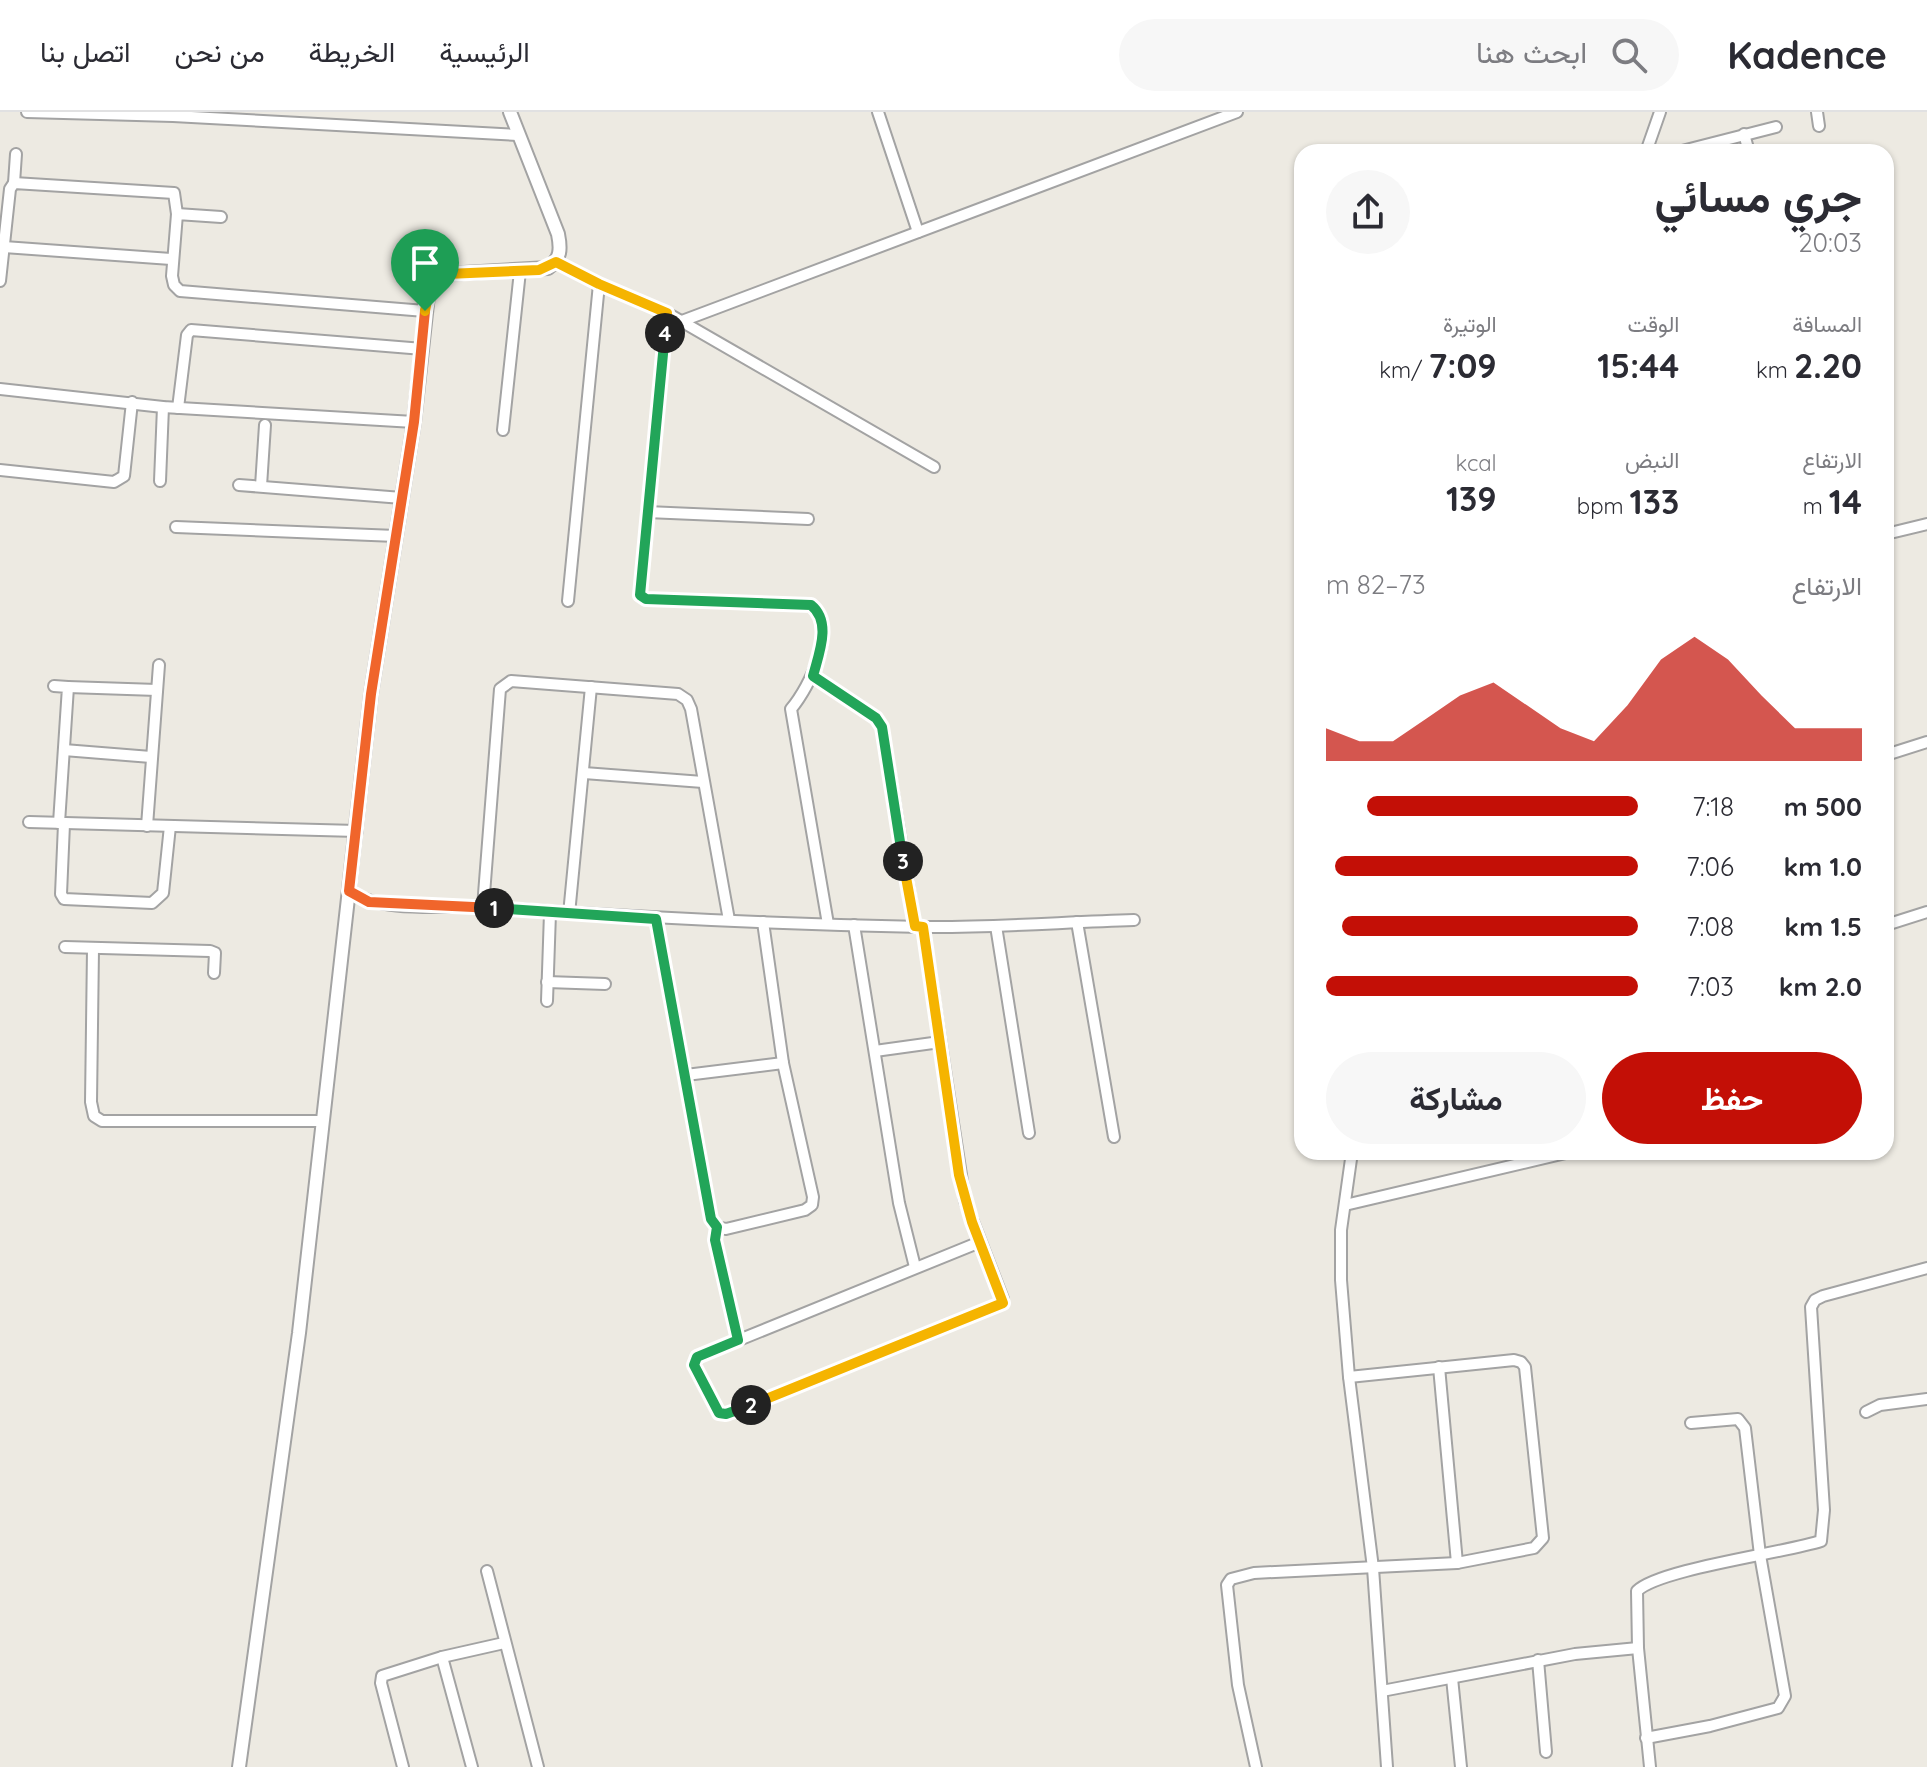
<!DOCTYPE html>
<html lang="ar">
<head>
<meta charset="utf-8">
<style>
	:root { --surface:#fff; --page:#f7f7f7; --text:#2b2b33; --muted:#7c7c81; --line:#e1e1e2; --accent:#c30f06 }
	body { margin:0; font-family:Quicksand,Vazirmatn,sans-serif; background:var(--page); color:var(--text); direction:rtl; height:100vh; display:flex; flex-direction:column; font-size:30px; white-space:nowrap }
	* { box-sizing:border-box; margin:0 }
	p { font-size:26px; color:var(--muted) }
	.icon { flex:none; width:44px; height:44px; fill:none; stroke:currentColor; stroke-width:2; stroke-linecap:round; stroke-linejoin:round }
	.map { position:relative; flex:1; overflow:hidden; direction:ltr }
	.side { position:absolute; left:1294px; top:32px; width:600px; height:1016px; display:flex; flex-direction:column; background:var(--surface); border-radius:24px; box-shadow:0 2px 6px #0004; direction:rtl }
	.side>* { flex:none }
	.pin { position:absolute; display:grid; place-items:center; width:68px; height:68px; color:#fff; margin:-82px -34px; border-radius:50% 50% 50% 0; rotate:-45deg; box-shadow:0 0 8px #0007 }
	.pin .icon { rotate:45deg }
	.km { position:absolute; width:40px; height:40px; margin:-20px; border-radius:50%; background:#222; color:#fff; font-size:22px; line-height:40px; text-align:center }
	.round { display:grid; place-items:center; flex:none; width:84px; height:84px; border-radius:42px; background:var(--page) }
	.overview { display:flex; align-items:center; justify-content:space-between; height:136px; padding:0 32px }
	h1 { font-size:44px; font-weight:700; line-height:60px }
	.stats { display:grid; grid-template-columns:repeat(3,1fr); gap:12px; height:136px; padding:8px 32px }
	.stats div { display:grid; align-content:center }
	.stats b { font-size:34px; font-weight:700 }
	.stats small { font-size:22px; font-weight:400 }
	.stats p { font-size:22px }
	.chart { height:224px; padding:16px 32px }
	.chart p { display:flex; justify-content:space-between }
	.chart svg { width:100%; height:144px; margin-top:8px; fill:var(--accent); opacity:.7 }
	.button { display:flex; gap:16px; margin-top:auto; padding:16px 32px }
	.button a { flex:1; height:92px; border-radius:48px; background:var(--accent); color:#fff; font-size:32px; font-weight:700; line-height:92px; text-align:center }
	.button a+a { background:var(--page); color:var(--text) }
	ul { padding:0 32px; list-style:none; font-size:26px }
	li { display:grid; grid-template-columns:128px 96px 1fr; align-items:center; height:60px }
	li i { height:20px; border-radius:10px; background:var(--accent) }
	header { display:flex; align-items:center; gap:48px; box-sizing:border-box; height:112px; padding:0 40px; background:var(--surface); border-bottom:2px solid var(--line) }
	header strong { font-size:38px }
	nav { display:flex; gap:44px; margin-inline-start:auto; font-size:28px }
	.search { width:560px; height:72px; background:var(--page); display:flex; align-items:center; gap:20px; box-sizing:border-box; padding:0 28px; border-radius:44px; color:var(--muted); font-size:30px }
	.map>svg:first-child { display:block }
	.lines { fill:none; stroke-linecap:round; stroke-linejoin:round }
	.minor-casing { stroke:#a3a3a3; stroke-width:14 }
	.tertiary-casing { stroke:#a3a3a3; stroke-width:16 }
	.minor { stroke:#fff; stroke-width:10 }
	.tertiary { stroke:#fff; stroke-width:12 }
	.split-1-casing { stroke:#fff; stroke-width:16 }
	.split-2-casing { stroke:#fff; stroke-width:16 }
	.split-3-casing { stroke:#fff; stroke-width:16 }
	.split-4-casing { stroke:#fff; stroke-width:16 }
	.split-5-casing { stroke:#fff; stroke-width:16 }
	.split-1 { stroke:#f0652b; stroke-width:10 }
	.split-2 { stroke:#22a559; stroke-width:10 }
	.split-3 { stroke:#f5b400; stroke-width:10 }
	.split-4 { stroke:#22a559; stroke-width:10 }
	.split-5 { stroke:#f5b400; stroke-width:10 }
</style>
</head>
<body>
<header>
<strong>Kadence</strong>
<div class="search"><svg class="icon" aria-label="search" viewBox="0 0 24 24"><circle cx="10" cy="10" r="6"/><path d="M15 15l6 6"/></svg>ابحث هنا</div>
<nav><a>الرئيسية</a><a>الخريطة</a><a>من نحن</a><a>اتصل بنا</a></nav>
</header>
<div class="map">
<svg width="1927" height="1655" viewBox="0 0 1927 1655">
	<rect width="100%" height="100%" fill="#edeae2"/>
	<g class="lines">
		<defs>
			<g id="minor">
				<path d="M27,0L173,4L518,23"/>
				<path d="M878,0L918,120"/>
				<path d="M1817,0L1819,14"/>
				<path d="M1744,22L1749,40"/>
				<path d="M1646,40L1660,0"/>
				<path d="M1678,40L1776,15"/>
				<path d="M14,71L16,42"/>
				<path d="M221,105L177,102L172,164L174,173L180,179L425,199"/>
				<path d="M4,135L171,147"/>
				<path d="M556,150L599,172L667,201L934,355"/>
				<path d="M0,169L10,77L14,71L174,81L177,102"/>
				<path d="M667,201L640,483L646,487L811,493C839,516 810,574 791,597L828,812"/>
				<path d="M682,209L1237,0"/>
				<path d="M0,277L163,295L414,310"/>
				<path d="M178,296L187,223L191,218L423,237"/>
				<path d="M503,318L520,159"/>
				<path d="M0,358L114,370L124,364L132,290"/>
				<path d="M160,369L163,295"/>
				<path d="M239,373L402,386"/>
				<path d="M261,374L265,313"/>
				<path d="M647,400L808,407"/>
				<path d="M176,415L396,424"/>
				<path d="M1886,422L1927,412"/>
				<path d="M568,489L599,172"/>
				<path d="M813,564L876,606L882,615L915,814"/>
				<path d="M54,574L68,575L59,711"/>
				<path d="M68,575L157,578"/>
				<path d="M64,638L151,645"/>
				<path d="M1886,643L1927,630"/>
				<path d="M584,661L703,670"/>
				<path d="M29,710L357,719"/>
				<path d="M64,712L61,782L64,787L152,791L163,781L170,714"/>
				<path d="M147,714L159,553"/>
				<path d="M349,779C383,802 445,793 486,795C631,805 776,812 922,815C993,816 1064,810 1134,808"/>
				<path d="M483,795L500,577L511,569L678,582L687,588L691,597L729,808"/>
				<path d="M569,802L591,575"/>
				<path d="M656,807L711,1107L717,1115L726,1117L805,1098L812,1093L813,1085L783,951L763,810"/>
				<path d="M1077,810L1114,1025"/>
				<path d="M854,813L899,1091L915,1155"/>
				<path d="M1886,813L1927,800"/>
				<path d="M996,814L1029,1021"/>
				<path d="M923,815L965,1089L1003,1187V1191L733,1300L724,1302L718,1300L695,1256L697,1245L980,1130"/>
				<path d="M65,835L210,839L215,841L214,861"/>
				<path d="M93,837L91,990L94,1004L102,1009H323"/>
				<path d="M547,870L605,872"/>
				<path d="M547,889L550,801"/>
				<path d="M875,939L940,930"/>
				<path d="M686,963L783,951"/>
				<path d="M1352,1040L1341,1118V1168L1349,1265L1373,1456L1387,1655"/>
				<path d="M1345,1093L1570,1040"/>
				<path d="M717,1115L715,1128L738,1228"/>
				<path d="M1439,1255L1457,1451"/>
				<path d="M1866,1300L1880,1293L1927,1287"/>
				<path d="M487,1459L538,1655"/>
				<path d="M442,1545L472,1655"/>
				<path d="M1538,1548L1546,1640"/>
				<path d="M1452,1566L1461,1655"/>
				<path d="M1382,1579L1575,1542L1638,1536"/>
				<path d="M1646,1626L1710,1614L1778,1596L1785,1584L1760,1443L1745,1316L1738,1307L1691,1311"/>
				<path d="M403,1655L381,1571L382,1564L442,1545L504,1531"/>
				<path d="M1256,1655L1238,1573L1227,1473L1231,1467L1254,1461L1457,1451L1534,1436L1543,1426L1525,1255L1521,1250L1514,1248L1349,1265"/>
				<path d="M1650,1655L1638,1536L1637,1479C1659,1457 1784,1441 1821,1429L1824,1398L1811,1195L1815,1188L1823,1184L1927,1156"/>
			</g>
			<path id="tertiary" d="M239,1655L299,1221L371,582L414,310L428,183L435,168L447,162L548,156C561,147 561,137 558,122L510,0"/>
		</defs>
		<use href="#minor" class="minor-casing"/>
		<use href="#tertiary" class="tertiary-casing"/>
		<use href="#minor" class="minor"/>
		<use href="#tertiary" class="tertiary"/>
	</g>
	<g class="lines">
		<defs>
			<path id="split-1" d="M425,199L414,310L371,582L349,779L369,790L494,796"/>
			<path id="split-2" d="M494,796L656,807L711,1107L717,1115L715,1128L738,1228L697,1245L694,1253L719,1301L726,1302L751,1293"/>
			<path id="split-3" d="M751,1293L1003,1191L972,1110L959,1063L923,815L915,814L903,749"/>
			<path id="split-4" d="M665,221L640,483L646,487L811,493C832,510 819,541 813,564L876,606L882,615L903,749"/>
			<path id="split-5" d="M425,199C428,181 431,171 447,162L539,158L556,150L599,172L667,201L665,221"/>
		</defs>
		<use href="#split-1" class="split-1-casing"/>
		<use href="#split-2" class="split-2-casing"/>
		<use href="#split-3" class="split-3-casing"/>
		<use href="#split-4" class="split-4-casing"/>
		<use href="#split-5" class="split-5-casing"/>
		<use href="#split-1" class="split-1"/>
		<use href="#split-2" class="split-2"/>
		<use href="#split-3" class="split-3"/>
		<use href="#split-4" class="split-4"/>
		<use href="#split-5" class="split-5"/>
	</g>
</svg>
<div class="pin" style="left:425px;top:199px;background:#1e9e55"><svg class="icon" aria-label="arrive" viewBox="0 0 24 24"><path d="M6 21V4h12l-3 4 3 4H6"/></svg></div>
<b class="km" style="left:494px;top:796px">1</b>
<b class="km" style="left:751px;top:1293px">2</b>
<b class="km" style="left:903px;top:749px">3</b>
<b class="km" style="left:665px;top:221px">4</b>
<section class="side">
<div class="overview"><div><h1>جري مسائي</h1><p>20:03</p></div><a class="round"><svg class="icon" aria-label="share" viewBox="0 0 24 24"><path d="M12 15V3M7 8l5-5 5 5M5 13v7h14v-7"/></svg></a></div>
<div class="stats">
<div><p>المسافة</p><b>2.20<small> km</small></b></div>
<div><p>الوقت</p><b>15:44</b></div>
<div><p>الوتيرة</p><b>7:09<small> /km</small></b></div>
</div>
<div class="stats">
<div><p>الارتفاع</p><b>14<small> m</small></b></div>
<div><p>النبض</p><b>133<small> bpm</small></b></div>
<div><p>kcal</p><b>139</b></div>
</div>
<div class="chart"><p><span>الارتفاع</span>73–82 m</p>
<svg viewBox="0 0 160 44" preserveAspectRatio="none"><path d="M0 44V34L10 38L20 38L30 31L40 24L50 20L60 27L70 34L80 38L90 27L100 13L110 6L120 13L130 24L140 34L150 34L160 34V44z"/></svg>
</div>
<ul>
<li><b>500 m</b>7:18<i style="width:87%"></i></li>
<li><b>1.0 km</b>7:06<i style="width:97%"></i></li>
<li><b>1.5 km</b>7:08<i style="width:95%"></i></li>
<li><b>2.0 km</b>7:03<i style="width:100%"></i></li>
</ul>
<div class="button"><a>حفظ</a><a>مشاركة</a></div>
</section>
</div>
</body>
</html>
